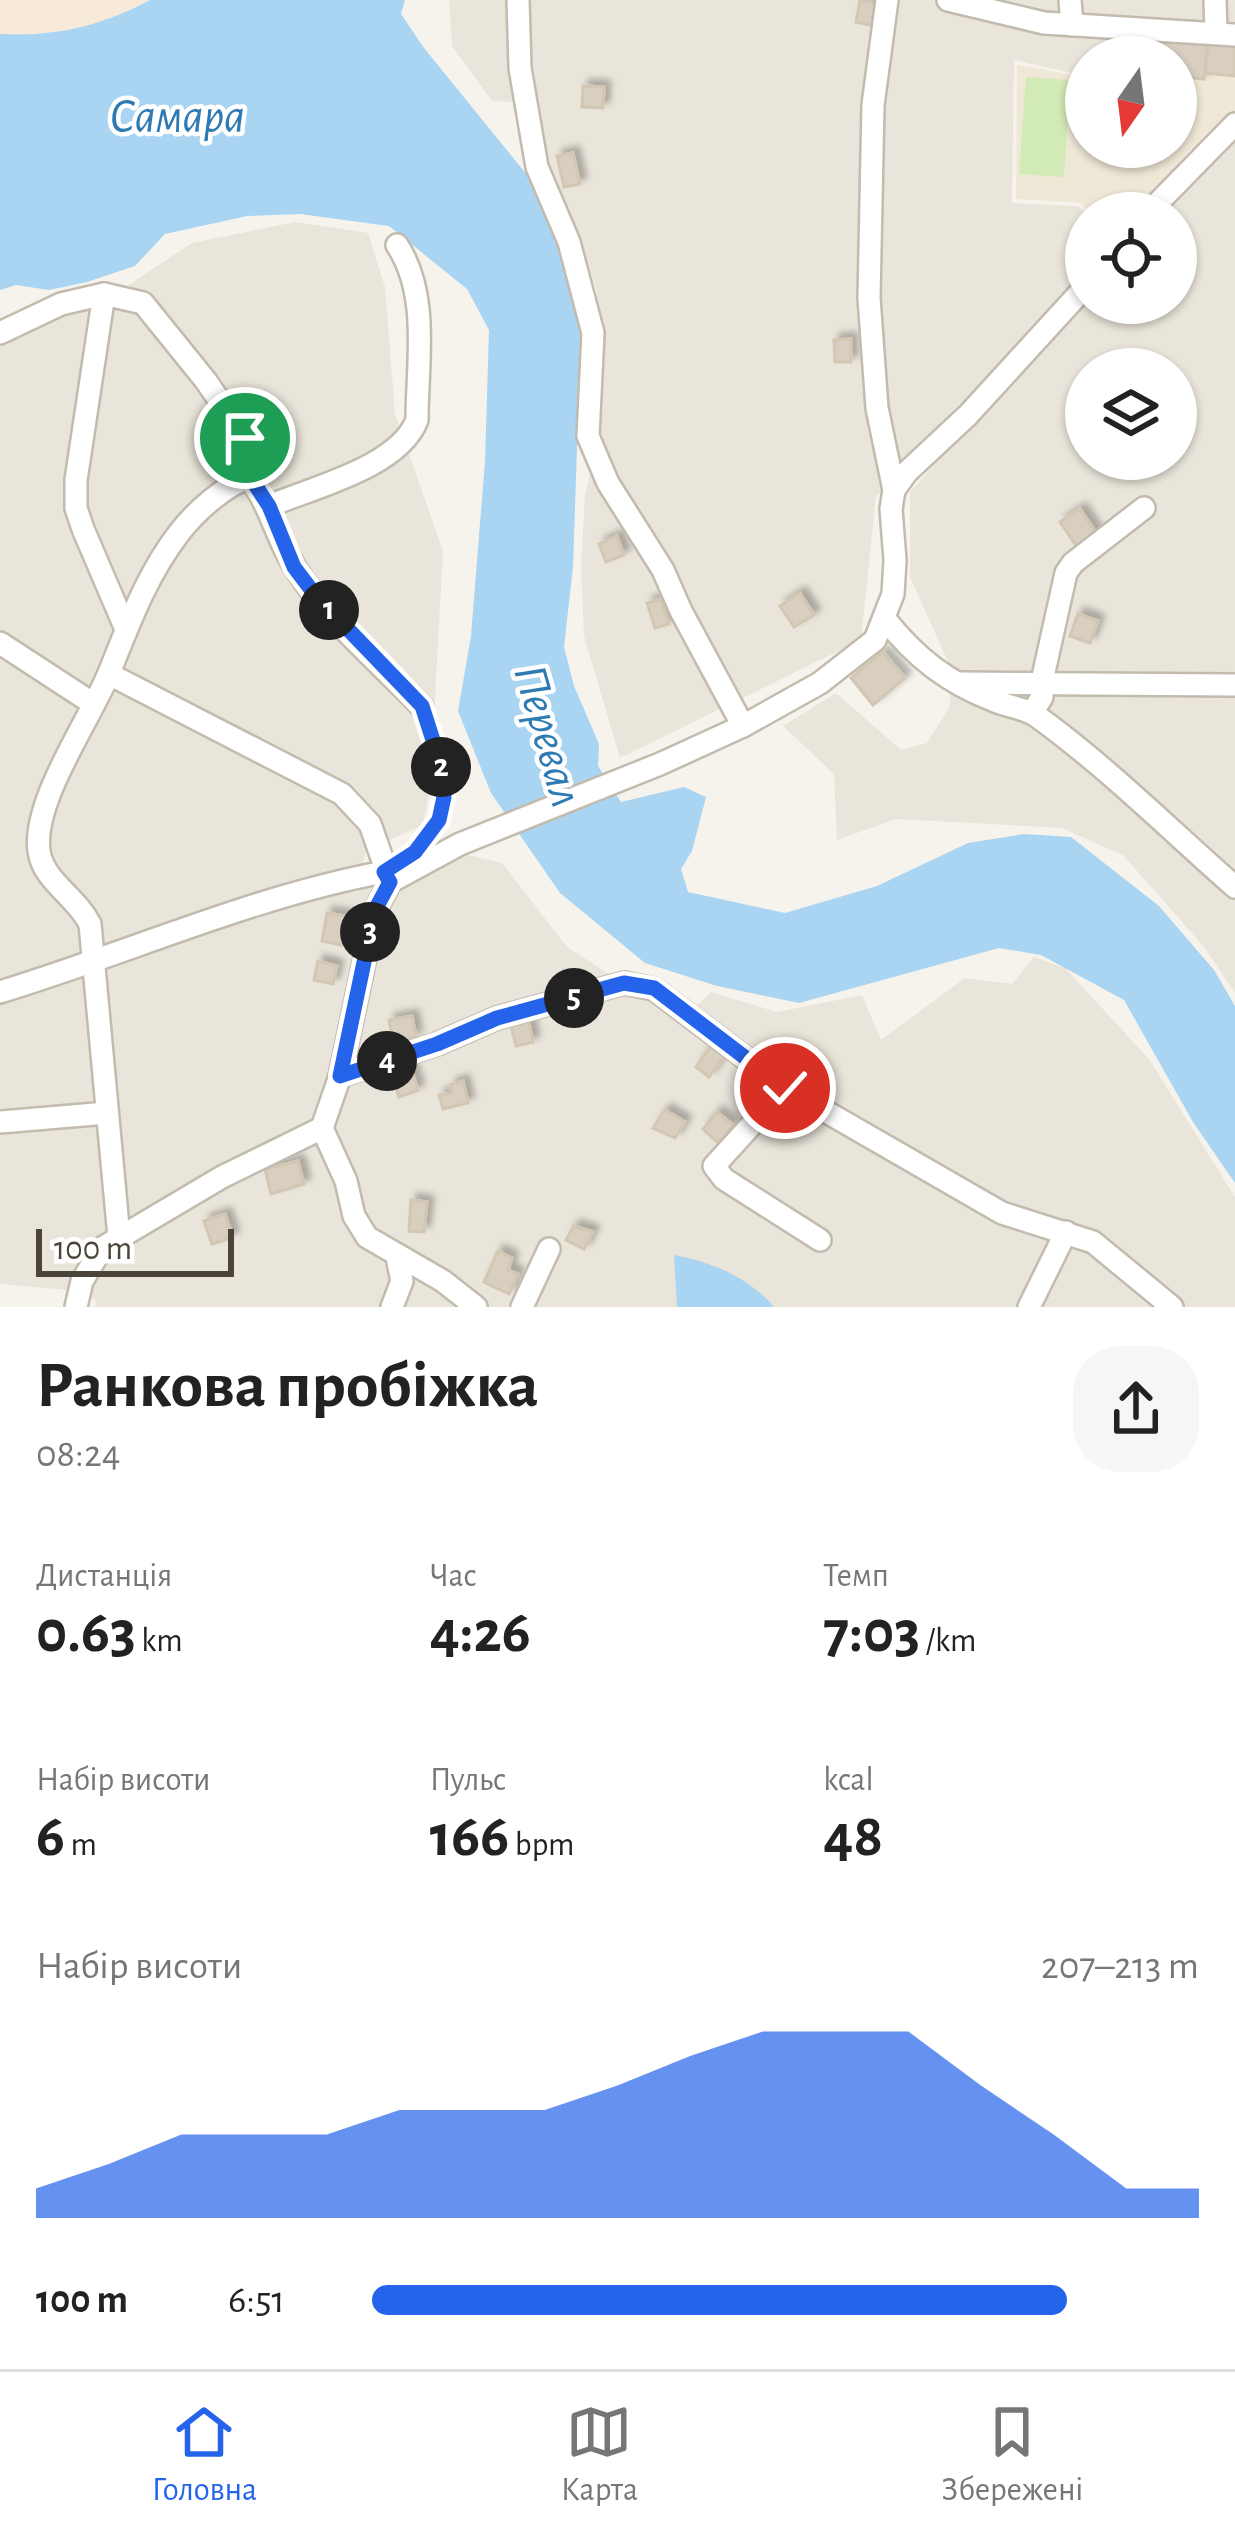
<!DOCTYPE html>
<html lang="uk">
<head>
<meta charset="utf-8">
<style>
	:root { --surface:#fff; --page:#f6f6f6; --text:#222; --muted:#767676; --line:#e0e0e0; --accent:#2563eb }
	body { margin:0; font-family:"Alegreya Sans",sans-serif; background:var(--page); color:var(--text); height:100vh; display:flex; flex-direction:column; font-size:45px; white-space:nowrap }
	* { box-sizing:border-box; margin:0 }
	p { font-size:39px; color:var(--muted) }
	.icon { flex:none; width:66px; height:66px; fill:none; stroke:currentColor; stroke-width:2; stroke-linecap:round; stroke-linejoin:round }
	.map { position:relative; height:1307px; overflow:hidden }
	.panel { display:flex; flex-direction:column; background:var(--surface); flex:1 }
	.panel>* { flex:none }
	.needle { width:78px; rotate:194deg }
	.buttons { position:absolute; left:1065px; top:36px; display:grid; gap:24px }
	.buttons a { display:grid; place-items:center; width:132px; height:132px; border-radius:50%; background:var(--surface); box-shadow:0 3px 9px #0004; font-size:60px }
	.scale { position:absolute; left:36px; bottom:30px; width:198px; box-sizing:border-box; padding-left:12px; border:6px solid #4b4439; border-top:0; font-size:33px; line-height:42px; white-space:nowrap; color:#4b4439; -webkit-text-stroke:9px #fff; paint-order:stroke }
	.pin { position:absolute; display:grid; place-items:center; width:102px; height:102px; color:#fff; margin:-51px; border:6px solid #fff; border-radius:50%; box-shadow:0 3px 12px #0007 }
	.km { position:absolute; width:60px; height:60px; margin:-30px; border-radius:50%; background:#222; color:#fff; font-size:33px; line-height:60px; text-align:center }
	.round { display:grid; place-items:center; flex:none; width:126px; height:126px; border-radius:48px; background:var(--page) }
	.summary { display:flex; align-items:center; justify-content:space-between; height:204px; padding:0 36px }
	h1 { font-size:66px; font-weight:600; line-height:90px }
	.metrics { display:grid; grid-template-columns:repeat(3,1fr); gap:18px; height:204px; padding:12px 36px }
	.metrics div { display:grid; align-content:center }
	.metrics b { font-size:60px; font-weight:600 }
	.metrics small { font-size:33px; font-weight:400 }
	.metrics p { font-size:33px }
	.chart { height:336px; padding:24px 36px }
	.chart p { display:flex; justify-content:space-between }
	.chart svg { width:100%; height:216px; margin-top:12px; fill:var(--accent); opacity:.7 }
	ul { padding:0 36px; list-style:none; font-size:39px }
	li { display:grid; grid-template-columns:192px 144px 1fr; align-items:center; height:90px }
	li i { height:30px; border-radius:15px; background:var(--accent) }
	.dock { display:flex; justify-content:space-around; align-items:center; height:168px; border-top:3px solid var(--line); background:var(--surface); font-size:33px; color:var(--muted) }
	.dock a { display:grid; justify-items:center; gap:6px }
	.dock .current { color:var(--accent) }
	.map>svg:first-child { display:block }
	.residential { fill:#eae5da; fill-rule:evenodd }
	.commercial { fill:#f7ead8 }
	.education { fill:#efe8d6 }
	.green { fill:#d2eab5 }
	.water { fill:#a9d4f2 }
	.building { fill:#d8cfc1; stroke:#d3c7b4; stroke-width:3; filter:url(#shadow) }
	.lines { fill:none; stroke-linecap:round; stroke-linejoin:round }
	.minor-casing { stroke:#c2bbae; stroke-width:26 }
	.path { stroke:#c4b79f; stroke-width:3; stroke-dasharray:6 6; stroke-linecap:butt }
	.minor { stroke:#fff; stroke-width:21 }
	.route-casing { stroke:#fff; stroke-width:24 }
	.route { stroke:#2563eb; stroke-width:15 }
	.labels { text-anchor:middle; stroke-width:9; stroke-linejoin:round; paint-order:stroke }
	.water-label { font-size:48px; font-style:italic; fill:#2e7ab2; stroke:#fff }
</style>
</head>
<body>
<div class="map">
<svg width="1235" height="1307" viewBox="0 0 1235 1307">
	<defs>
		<filter id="shadow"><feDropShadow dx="6" dy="-6" stdDeviation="3" flood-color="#0004"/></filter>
	</defs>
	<rect width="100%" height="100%" fill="#f6f3ec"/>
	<g class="residential">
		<path d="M449,0H1235V31L1132,21L1127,57H1086V76L1014,60L1012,203L1078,206L1086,213V273L958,418L876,496L861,640L620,758L584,636L581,568L585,495L600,433L597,292L578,233L546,174L535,103L492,101L452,46Z"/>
		<path d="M1235,135V993L1205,948L1124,856L1062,828L896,819L837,840L834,774L783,726L836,693L901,750L927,743L950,706L949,664L910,577V492L1086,295V303H1176V213H1160ZM1086,369H1176V459H1086Z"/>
		<path d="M295,222L368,233L385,287L395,414L443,551L430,788L423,825L367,850L352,893L464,854L502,863L567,947L681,1021L711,992L777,1012L862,995L881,1040L965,978L1012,984L1034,957L1065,968L1149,1059L1235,1197V1307H95L96,1300L69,1290L0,1284V341L59,313L94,308L192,243Z"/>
	</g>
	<path class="commercial" d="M0,0H150L109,22L51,34L13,35L0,34Z"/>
	<path class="education" d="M1134,33L1235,41V113L1189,151L1134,213H1091L1080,203L1016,199L1017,65L1086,77V147H1176V57H1132Z"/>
	<path class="green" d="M1026,77L1070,80L1064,177L1019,174Z"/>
	<g class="water">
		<path d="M150,0H405L401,14L424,48L536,186L562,231L581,329L573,567L564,647L574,686L599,744L598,766L621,802L684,787L706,797L692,851L681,869L688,892L785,913L877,886L968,843L1024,834L1071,837L1159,906L1214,970L1235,1006V1183L1193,1122L1124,1000L1041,955L999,948L799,1003L717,986L645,963L560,893L491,793L458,711L471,636L485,461L489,330L467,289L389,226L300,214L247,216L165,234L135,266L87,282L49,290L16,285L0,290V34C55,37 102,26 150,0Z"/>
		<path d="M674,1255C712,1262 748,1277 774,1307H677Z"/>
	</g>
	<g class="building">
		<path d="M860,0L880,4L875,26L856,22Z"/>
		<path d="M1136,36L1208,44L1204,79L1176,76V57H1134Z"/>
		<path d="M1208,44L1235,46V76L1205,73Z"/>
		<path d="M583,86L604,87L603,108L582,107Z"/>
		<path d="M573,153L580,184L564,187L557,156Z"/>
		<path d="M851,339V362H835L834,340Z"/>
		<path d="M1080,509L1097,534L1077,547L1060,522Z"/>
		<path d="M617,536L624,555L606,562L599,544Z"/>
		<path d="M800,593L814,615L794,627L780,606Z"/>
		<path d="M661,599L669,624L655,628L647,603Z"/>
		<path d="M1078,614L1098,621L1090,643L1070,636Z"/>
		<path d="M883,652L905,678L873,705L851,678Z"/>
		<path d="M327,913L351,917L346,946L322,941Z"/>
		<path d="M318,961L337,966L333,984L314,980Z"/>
		<path d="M412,1016L416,1037L393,1041L389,1020Z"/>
		<path d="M528,1018L533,1042L516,1046L510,1022Z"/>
		<path d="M711,1046L724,1056L709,1077L696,1067Z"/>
		<path d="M411,1068L418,1090L399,1097L392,1075Z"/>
		<path d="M463,1081L468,1103L443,1109L439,1095L452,1093L450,1085Z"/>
		<path d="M665,1110L685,1122L675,1138L653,1128Z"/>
		<path d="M717,1112L733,1125L718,1143L703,1129Z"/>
		<path d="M298,1161L304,1184L271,1194L265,1169Z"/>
		<path d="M411,1200L427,1202L424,1232L409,1231Z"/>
		<path d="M225,1214L233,1237L212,1244L204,1221Z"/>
		<path d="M574,1226L593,1232L584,1249L566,1240Z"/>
		<path d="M498,1251L512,1258L508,1270L518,1274L509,1294L484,1282Z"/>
	</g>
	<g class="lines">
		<defs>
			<g id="minor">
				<path d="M518,0L520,68L537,167L569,242L593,333L588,436L608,483L663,570L681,611L743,726"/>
				<path d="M948,0L1044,23L1235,35"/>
				<path d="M1070,0L1072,25"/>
				<path d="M1215,0L1216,33"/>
				<path d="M1148,213L1235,124"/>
				<path d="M104,294L76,480V508L83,529L125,627"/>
				<path d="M0,333L61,304L104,294L143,303L206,381L245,438L252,454L250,477"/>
				<path d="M250,477C270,506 277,540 296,569C328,620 380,663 422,707"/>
				<path d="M894,490L907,472L968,415L1086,286"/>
				<path d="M269,506C314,487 399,467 417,420C417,363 430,295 397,245"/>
				<path d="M885,619C916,658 948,683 995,701C1009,707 1026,708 1038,717C1108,768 1170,830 1235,887"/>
				<path d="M0,643L92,703"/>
				<path d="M109,674L342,794L370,824L390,881"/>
				<path d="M960,683L1235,685"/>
				<path d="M1032,713L1042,697V681L1066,573L1073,563L1144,508"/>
				<path d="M0,992C128,953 251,897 384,872"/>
				<path d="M340,1076L437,1044L497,1018L624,983L654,989L785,1088L1002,1213L1093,1242L1172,1307"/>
				<path d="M785,1088L714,1166L724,1179L820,1240"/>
				<path d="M0,1122L107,1113"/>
				<path d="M322,1128L340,1076L375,911L390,882L460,844L660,764L743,726L820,683L875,640L893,594L895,560L891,509L894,490L877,408L869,298L873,105L887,0"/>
				<path d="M322,1128L346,1181L354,1216L367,1237L443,1281L476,1307"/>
				<path d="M119,1237L90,924C76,896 43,881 39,851C32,801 91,718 109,673C129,624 146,576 179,533C195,512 225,485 250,477"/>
				<path d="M76,1307L82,1281L102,1248L222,1177L322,1128"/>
				<path d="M392,1307L402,1281L397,1257"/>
				<path d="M522,1307L549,1249"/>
				<path d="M1029,1307L1066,1232"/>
			</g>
		</defs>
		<use href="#minor" class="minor-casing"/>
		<path class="path" d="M421,845C459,802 439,773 427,726"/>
		<use href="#minor" class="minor"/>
	</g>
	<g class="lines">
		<defs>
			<path id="route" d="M245,438L252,454L250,477L269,506L294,567L316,596L422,706L440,762L444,797L439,820L415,852L384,872L390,882L375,910L340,1076L437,1044L497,1018L624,983L654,988L785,1088"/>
		</defs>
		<use href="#route" class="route-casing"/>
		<use href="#route" class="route"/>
	</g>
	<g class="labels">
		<g class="water-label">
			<text x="177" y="132">Самара</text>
			<text transform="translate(550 735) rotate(74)" y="17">Перевал</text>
		</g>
	</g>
</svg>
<div class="buttons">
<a><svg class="needle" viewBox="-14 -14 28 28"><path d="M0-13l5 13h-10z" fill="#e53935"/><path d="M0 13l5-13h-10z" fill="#767676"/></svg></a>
<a><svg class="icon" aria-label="locate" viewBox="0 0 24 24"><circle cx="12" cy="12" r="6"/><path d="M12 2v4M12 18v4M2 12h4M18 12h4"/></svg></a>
<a><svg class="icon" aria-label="layers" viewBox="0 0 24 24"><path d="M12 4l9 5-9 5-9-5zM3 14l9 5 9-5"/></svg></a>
</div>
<div class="scale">100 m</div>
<div class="pin" style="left:245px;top:438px;background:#1e9e55"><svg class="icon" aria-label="arrive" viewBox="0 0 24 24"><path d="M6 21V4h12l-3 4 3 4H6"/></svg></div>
<div class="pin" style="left:785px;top:1088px;background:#d93025"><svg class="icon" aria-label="check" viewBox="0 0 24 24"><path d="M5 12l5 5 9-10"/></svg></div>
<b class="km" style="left:329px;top:610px">1</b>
<b class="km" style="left:441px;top:767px">2</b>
<b class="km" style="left:370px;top:932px">3</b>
<b class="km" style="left:387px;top:1061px">4</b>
<b class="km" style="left:574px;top:998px">5</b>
</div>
<section class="panel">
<div class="summary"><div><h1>Ранкова пробіжка</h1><p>08:24</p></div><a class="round"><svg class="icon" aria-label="share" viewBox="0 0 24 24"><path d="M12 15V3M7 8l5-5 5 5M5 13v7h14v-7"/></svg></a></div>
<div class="metrics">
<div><p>Дистанція</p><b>0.63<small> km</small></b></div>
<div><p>Час</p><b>4:26</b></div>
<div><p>Темп</p><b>7:03<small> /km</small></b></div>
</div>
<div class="metrics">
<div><p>Набір висоти</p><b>6<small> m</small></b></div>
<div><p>Пульс</p><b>166<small> bpm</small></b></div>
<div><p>kcal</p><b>48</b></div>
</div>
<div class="chart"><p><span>Набір висоти</span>207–213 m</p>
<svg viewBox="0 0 160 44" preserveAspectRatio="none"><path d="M0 44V38L10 33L20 27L30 27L40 27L50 22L60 22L70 22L80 17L90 11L100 6L110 6L120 6L130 17L140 27L150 38L160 38V44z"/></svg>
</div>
<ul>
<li><b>100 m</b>6:51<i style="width:84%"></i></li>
</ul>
</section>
<nav class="dock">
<a class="current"><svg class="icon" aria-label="home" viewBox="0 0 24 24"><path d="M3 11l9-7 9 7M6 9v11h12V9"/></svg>Головна</a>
<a><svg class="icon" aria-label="map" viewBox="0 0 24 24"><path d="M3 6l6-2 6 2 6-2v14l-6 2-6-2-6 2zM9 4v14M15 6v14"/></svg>Карта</a>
<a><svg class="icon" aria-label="saved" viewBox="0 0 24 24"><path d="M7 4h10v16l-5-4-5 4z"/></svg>Збережені</a>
</nav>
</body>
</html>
